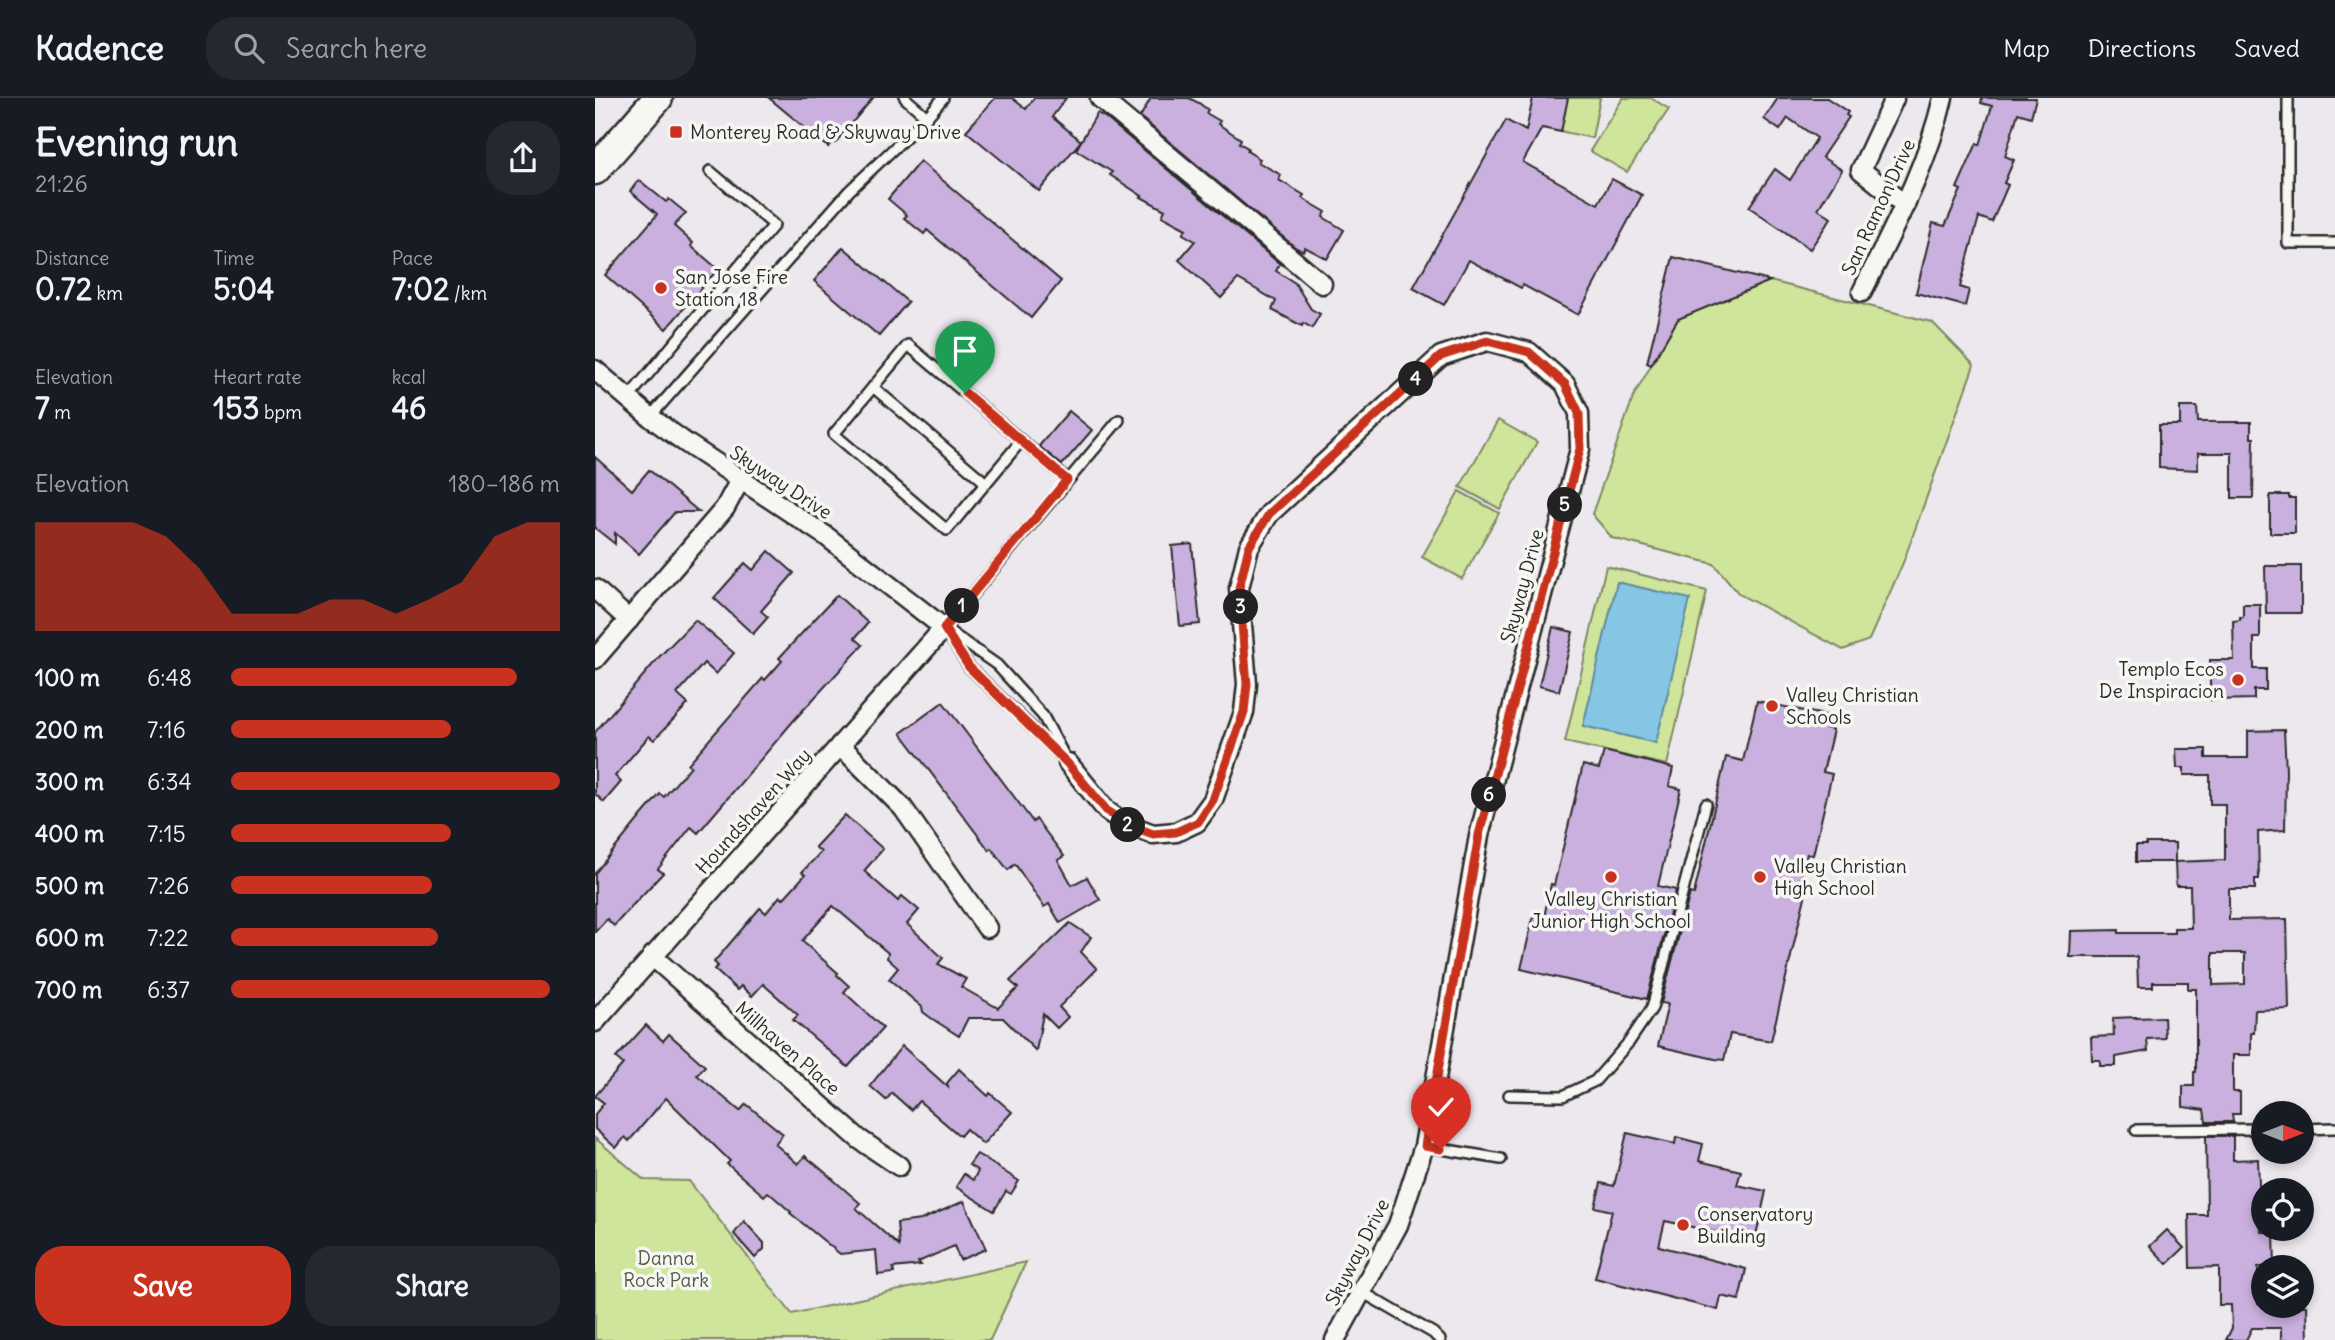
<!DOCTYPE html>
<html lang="en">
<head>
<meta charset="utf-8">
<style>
	:root { --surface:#171b24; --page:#242831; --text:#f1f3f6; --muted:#9ea1a6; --line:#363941; --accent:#c8321e }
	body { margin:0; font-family:Delius,sans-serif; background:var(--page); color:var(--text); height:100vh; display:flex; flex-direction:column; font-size:26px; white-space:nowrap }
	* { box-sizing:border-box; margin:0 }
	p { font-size:23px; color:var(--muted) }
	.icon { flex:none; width:38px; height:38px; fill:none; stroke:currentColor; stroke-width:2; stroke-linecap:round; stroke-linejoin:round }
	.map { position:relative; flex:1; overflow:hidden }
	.details { display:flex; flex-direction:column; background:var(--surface); width:595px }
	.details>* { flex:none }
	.needle { width:46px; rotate:90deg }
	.buttons { position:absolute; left:1656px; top:1003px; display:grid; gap:14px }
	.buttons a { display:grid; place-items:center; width:63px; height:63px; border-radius:50%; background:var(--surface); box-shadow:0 4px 10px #0003; font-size:35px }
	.pin { position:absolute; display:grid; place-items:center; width:60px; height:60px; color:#fff; margin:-72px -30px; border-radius:50% 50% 50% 0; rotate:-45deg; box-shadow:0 0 7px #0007 }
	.pin .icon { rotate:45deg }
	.km { position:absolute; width:35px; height:35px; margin:-18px; border-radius:50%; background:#222; color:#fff; font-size:19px; line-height:35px; text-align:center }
	.round { display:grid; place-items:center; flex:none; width:74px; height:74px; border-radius:28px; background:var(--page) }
	.headline { display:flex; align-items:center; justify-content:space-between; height:119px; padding:0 35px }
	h1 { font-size:38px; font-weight:700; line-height:52px }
	.stats { display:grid; grid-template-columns:repeat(3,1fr); gap:10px; height:119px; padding:7px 35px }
	.stats div { display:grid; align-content:center }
	.stats b { font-size:30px; font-weight:700 }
	.stats small { font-size:19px; font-weight:400 }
	.stats p { font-size:19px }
	.chart { height:196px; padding:14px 35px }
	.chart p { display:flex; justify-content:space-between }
	.chart svg { width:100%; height:126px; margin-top:7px; fill:var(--accent); opacity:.7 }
	.action { display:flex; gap:14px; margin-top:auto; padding:14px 35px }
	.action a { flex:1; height:80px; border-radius:28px; background:var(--accent); color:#fff; font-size:28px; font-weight:700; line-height:80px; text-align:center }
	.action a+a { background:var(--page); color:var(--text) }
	ul { padding:0 35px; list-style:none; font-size:23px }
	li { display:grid; grid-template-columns:112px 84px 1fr; align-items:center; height:52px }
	li i { height:18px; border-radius:9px; background:var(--accent) }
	header { display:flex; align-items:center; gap:42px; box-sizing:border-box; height:98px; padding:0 35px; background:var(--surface); border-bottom:2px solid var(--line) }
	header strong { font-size:33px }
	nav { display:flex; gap:38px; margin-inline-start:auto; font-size:24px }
	.search { width:490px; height:63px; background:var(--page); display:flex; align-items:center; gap:18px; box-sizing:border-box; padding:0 24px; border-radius:28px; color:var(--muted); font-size:26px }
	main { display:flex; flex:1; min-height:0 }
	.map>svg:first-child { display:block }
	.green { fill:#cfe59b; stroke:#7d8863; stroke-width:2 }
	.water { fill:#85c6e5; stroke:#61889b; stroke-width:2 }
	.building { fill:#cab0de; stroke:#2b2b2b; stroke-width:2; fill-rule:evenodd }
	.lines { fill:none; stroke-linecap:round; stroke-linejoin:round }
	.service-casing { stroke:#2b2b2b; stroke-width:14 }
	.minor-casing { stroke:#2b2b2b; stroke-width:23 }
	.primary-casing { stroke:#2b2b2b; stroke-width:33 }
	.service { stroke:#f6f6f2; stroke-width:9 }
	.minor { stroke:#f6f6f2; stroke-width:18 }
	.primary { stroke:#f6f6f2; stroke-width:28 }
	.route-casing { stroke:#fff; stroke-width:14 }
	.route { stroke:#c8321e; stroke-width:9 }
	.poi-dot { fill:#c8321e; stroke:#f6f6f2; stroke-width:2.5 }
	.labels { text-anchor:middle; stroke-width:7; stroke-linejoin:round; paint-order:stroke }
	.poi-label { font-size:19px; fill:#2b2b2b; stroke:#f6f6f2; text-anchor:start }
	.street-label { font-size:19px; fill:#2b2b2b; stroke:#f6f6f2 }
	.park-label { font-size:19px; fill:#545a47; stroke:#f6f6f2 }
</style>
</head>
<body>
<header>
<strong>Kadence</strong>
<div class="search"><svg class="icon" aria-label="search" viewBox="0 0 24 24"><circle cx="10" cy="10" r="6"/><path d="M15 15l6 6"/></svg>Search here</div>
<nav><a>Map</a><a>Directions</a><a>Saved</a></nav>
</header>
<main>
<section class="details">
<div class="headline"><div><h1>Evening run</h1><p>21:26</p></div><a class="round"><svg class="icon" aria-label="share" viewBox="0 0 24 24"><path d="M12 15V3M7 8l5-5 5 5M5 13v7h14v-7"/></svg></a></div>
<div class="stats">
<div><p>Distance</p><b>0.72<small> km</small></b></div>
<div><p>Time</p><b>5:04</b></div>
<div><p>Pace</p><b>7:02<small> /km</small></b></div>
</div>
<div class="stats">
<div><p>Elevation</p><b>7<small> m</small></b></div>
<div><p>Heart rate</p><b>153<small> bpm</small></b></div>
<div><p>kcal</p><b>46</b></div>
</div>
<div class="chart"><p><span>Elevation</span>180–186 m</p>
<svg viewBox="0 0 160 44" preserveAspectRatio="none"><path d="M0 44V6L10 6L20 6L30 6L40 11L50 22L60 38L70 38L80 38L90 33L100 33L110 38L120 33L130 27L140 11L150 6L160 6V44z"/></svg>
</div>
<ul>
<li><b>100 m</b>6:48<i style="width:87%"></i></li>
<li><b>200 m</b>7:16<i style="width:67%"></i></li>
<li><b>300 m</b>6:34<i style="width:100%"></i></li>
<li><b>400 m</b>7:15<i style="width:67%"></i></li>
<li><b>500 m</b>7:26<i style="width:61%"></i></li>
<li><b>600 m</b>7:22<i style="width:63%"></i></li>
<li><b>700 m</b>6:37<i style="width:97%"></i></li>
</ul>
<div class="action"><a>Save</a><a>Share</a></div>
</section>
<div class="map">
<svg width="1740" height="1242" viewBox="0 0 1740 1242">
	<rect width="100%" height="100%" fill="#ede8ee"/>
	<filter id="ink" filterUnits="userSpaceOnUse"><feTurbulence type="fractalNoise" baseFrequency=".0143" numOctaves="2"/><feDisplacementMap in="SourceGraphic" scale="14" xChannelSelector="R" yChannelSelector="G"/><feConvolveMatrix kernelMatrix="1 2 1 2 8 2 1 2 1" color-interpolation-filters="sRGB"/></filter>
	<g filter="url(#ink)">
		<g class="green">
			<path d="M961,0H1005L997,40L955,31Z"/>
			<path d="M1028,0H1056L1074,11L1032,74L995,53Z"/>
			<path d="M1175,183L1337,224L1379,267L1308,465L1274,542L1248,552L1144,496L1119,466L1017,440L997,416L1039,297L1083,221Z"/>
			<path d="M903,322L942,344L905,411L865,389Z"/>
			<path d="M864,393L904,415L867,481L827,459Z"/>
			<path d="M1011,468L1112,493L1072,667L970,644Z"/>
			<path d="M0,1040L49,1082L94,1083L197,1216L431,1164L395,1242H0Z"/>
		</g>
		<path class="water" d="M1022,484L1095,501L1061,645L988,628Z"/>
		<g class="building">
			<path d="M174,0H278L240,45L238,43L233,49Z"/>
			<path d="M400,0H417L431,11L439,0H471L457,19L486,43L444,93L371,33Z"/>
			<path d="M556,0H594L604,5L613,12L611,15L625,23L623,26L646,41L644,45L653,50L652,53L665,61L663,64L686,77L684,82L709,97L707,100L731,114L728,119L749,132L732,161L710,149L708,153L701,150L545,19Z"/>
			<path d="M938,0H973L966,34L947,30L928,64L1003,106L1017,81L1047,97L983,217L928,187L926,190L874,162L849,207L818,190L911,22L931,33Z"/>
			<path d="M1183,0H1232L1253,14L1251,17L1254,19L1227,59L1247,72L1223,111L1236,120L1215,151L1154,109L1180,71L1195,82L1222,40L1193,20L1185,32L1169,21Z"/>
			<path d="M1387,0H1441L1436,19L1423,15L1410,58L1419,62L1409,85L1413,87L1397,124L1384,119L1365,189L1374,192L1370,208L1321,195L1338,125L1350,128L1366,92L1362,90L1382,45L1385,47L1397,8L1386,5Z"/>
			<path d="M502,15L511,20L685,166L681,173L700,185L716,211L725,216L717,230L708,225L707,228L677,212L681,203L643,181L626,200L584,162L600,143L588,136L591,131L567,118L570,112L546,99L547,98L515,77L517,74L481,52Z"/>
			<path d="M325,63L466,183L436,220L332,132L329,136L309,120L312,117L293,101Z"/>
			<path d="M44,82L71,104L74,101L91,115L79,128L98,145L96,148L123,171L71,231L10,177L61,118L62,116L35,93Z"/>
			<path d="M248,149L313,204L284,238L219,183Z"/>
			<path d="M1078,159L1175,183L1083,221L1056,267L1052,265Z"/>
			<path d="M1585,309H1602L1603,324H1656V340H1659L1658,400H1637V355H1603V372L1564,370V327H1585Z"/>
			<path d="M474,313L497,332L467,367L444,348Z"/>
			<path d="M0,359L37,392L54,372L104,414H80L44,456L20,435V446L0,430Z"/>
			<path d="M1675,397H1694V400H1700V435H1675Z"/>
			<path d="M597,446L605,526L585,528L577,448Z"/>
			<path d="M174,453L199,475L166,513L173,519L158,536L119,500L150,465L158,472Z"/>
			<path d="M1670,468H1706V515H1671Z"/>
			<path d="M242,497L273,525L260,540L268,547L200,621L103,735L96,729L63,771L68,775L35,810L19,828L12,821L0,834V775L47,717L65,696L69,699L96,668L93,666L168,580L170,582L187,563L184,560Z"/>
			<path d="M1648,506H1665V540H1659V571H1671V592H1659V601L1615,602V562H1639L1638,523L1645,522V519H1648Z"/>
			<path d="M100,522L139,555L121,576L109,565L82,596L93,606L59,642L54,638L20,678L26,684L9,704L0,696V634L65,558Z"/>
			<path d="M958,529L978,534L964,593L944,588Z"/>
			<path d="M1162,603L1234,618L1231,630L1238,632L1228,674L1237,676L1218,757L1212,756L1202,797L1210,799L1176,943L1135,936L1129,962L1120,961L1063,948L1073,906L1066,905L1095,795L1099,796L1131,659L1148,663Z"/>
			<path d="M348,604L438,724L441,721L469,758L463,762L477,787L492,779L505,802L465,825L454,806L449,809L420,766L413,772L396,750L394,752L306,635Z"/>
			<path d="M1689,632L1691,673L1690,732L1663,734L1664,781H1660V791H1634V822L1692,821L1694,911L1660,912L1659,935H1656V957H1638V994H1645V1016H1637L1638,1024H1611L1609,1012L1588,1009V988H1599V974H1601V891H1593V884H1558V889H1543L1542,859H1475L1476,833L1524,832V835H1579V830H1596L1595,788H1581L1580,764L1630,762V706H1615V677H1589V670H1582L1581,651H1611V660H1653V633ZM1618,855H1650V886L1618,887Z"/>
			<path d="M1009,653L1078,670L1074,688L1086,691L1063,788L1081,792L1052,901L926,871L939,816L949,819L956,786L959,787L988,667L1004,671Z"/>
			<path d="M250,717L288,751L269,773L303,803L307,798L324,812L312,826L348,860L343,866L371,881L366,889L403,910L423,890L415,883L475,825L496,839L486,854L502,871L464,909L473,919L462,930L448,916L441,953L408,920H373L364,938L336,920L328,914L327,909L294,881L303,870L292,860L293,855L238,808L207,843L243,875L242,877L254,888L249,894L288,930L253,969L198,922L203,917L168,886L157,898L146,888L142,892L119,871L123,868L119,864L165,810L171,815L185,798L188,801L210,777L207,774L226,754L220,749Z"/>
			<path d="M1551,745H1580V764H1541V747H1551Z"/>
			<path d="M1541,919V920L1569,919L1570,940L1552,941L1553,953L1521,959V968H1505V962H1497L1496,939L1519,938L1518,920Z"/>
			<path d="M51,927L68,943L74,936L110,968L102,977L145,1013L151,1006L172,1023L188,1036L180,1046L203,1066L210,1058L226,1071L265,1105L261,1110L304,1148L302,1125L326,1122L369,1103L391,1151L365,1162L359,1148L323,1164L326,1167L298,1170L299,1175L283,1177L281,1152L245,1156L195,1115L196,1114L173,1094L169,1098L132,1066L135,1063L71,1000L34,1043L30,1039L21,1050L0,1031V1016L9,1005L0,998L28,966L21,960Z"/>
			<path d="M307,948L353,989L352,985L364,971L393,998L395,995L417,1014L388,1046L371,1031L365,1038L324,1003L316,1012L297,995L291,1002L275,988Z"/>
			<path d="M1032,1035L1080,1046L1081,1039L1108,1046L1104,1063L1146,1073L1142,1087L1171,1093L1160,1143L1070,1123L1064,1148L1151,1171L1144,1202L1126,1198L1123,1212L1000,1180L1017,1113L1000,1109L1006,1085L1019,1088Z"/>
			<path d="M1611,1038H1638V1062L1663,1061L1666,1134H1679L1680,1169H1663V1206L1712,1208L1713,1242H1686V1230H1657L1651,1242H1631L1637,1230L1636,1207H1624V1169L1595,1170L1594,1117H1612V1115Z"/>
			<path d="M382,1056L424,1083L416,1096L411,1093L399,1113L361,1089L369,1076L378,1082L383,1073L374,1067Z"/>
			<path d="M149,1123L169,1145V1151L160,1160L139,1136Z"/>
			<path d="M1572,1132L1589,1150L1572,1166L1555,1148Z"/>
		</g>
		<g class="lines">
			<defs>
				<g id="service">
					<path d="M310,0L332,19"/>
					<path d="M1693,0V145H1740"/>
					<path d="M278,289L391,385"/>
					<path d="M33,300L179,127L115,73"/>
					<path d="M55,319L254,93L332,19L348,0"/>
					<path d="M426,343L352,432L239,336L313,247L473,382"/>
					<path d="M349,530L524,322"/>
					<path d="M349,530L402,567L448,618L473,665"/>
					<path d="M352,534L374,569L465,657"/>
					<path d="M914,997L968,998L1000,983L1034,944L1057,910L1111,706"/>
					<path d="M1706,1031L1740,1030"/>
					<path d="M1541,1032L1668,1031"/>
					<path d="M829,1048L906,1061"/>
					<path d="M767,1194L838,1235L845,1242"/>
				</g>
				<g id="minor">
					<path d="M505,0L727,186"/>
					<path d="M1299,1L1266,72L1310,107"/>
					<path d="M1267,194C1298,131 1332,69 1348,0"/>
					<path d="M0,272L55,319L91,345L231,438L349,530L0,924"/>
					<path d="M0,491L34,522"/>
					<path d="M0,561L130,410L145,382"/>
					<path d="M245,647L308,710L392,830"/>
					<path d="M473,665L512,713L529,725L558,736L581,734L602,724L618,702L649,614L652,586L644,490L654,449L674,416L846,258L892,243L934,254L970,286L984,315L985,351L884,738L829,1048L803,1127L740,1242"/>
					<path d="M57,858L264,1041L304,1068"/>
				</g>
				<path id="primary" d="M0,72L63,0"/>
			</defs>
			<use href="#service" class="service-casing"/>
			<use href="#minor" class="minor-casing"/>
			<use href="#primary" class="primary-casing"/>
			<use href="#service" class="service"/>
			<use href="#minor" class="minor"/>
			<use href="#primary" class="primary"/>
		</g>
	</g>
	<g class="lines" filter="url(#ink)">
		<defs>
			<path id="route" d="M370,295L472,382L349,530L374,569L472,665L512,713L529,725L558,736L581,734L603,724L618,702L649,614L652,586L644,490L654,449L674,416L846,258L892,243L934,254L970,286L984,315L985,351L884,737L830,1048L846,1051"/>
		</defs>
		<use href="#route" class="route-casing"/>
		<use href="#route" class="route"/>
	</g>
	<g class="poi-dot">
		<rect x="74" y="27" width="14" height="14" rx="3.5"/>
		<circle cx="66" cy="190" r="7"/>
		<circle cx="1643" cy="582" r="7"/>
		<circle cx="1177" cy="608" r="7"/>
		<circle cx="1016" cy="779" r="7"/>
		<circle cx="1165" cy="779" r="7"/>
		<circle cx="1088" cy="1127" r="7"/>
	</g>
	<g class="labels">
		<g class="poi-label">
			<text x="95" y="41">Monterey Road &amp; Skyway Drive</text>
			<text x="80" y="186">San Jose Fire<tspan x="80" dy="22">Station 18</tspan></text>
			<text x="1629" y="578" text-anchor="end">Templo Ecos<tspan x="1629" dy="22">De Inspiracion</tspan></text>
			<text x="1191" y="604">Valley Christian<tspan x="1191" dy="22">Schools</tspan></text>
			<text x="1179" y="775">Valley Christian<tspan x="1179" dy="22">High School</tspan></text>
			<text x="1016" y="808" text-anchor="middle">Valley Christian<tspan x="1016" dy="22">Junior High School</tspan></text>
			<text x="1102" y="1123">Conservatory<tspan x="1102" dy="22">Building</tspan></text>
		</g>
		<g class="street-label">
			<text transform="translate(1283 109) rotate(-65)" y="7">San Ramon Drive</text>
			<text transform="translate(186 384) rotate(33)" y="7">Skyway Drive</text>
			<text transform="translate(927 488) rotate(-75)" y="7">Skyway Drive</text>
			<text transform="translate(158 713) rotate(-48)" y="7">Houndshaven Way</text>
			<text transform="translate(193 950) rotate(41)" y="7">Millhaven Place</text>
			<text transform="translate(762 1154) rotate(-63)" y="7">Skyway Drive</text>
		</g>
		<g class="park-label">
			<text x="71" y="1167">Danna<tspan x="71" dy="22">Rock Park</tspan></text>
		</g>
	</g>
</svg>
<div class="buttons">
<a><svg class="needle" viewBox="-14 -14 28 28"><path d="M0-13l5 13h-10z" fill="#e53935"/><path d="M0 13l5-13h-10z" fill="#9ea1a6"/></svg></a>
<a><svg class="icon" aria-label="locate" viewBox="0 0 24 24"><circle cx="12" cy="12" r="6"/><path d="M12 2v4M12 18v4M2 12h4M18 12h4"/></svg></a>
<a><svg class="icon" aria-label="layers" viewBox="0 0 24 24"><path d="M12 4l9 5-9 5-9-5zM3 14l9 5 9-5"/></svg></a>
</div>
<div class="pin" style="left:370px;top:295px;background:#1e9e55"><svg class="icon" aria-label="arrive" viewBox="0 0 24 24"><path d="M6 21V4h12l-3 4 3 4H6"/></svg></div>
<div class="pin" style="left:846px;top:1051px;background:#d93025"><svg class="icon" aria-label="check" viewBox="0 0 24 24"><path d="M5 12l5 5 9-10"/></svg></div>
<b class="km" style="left:367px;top:508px">1</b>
<b class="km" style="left:533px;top:727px">2</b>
<b class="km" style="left:646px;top:509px">3</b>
<b class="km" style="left:821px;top:281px">4</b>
<b class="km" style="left:970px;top:407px">5</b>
<b class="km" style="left:894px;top:697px">6</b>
</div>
</main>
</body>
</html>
